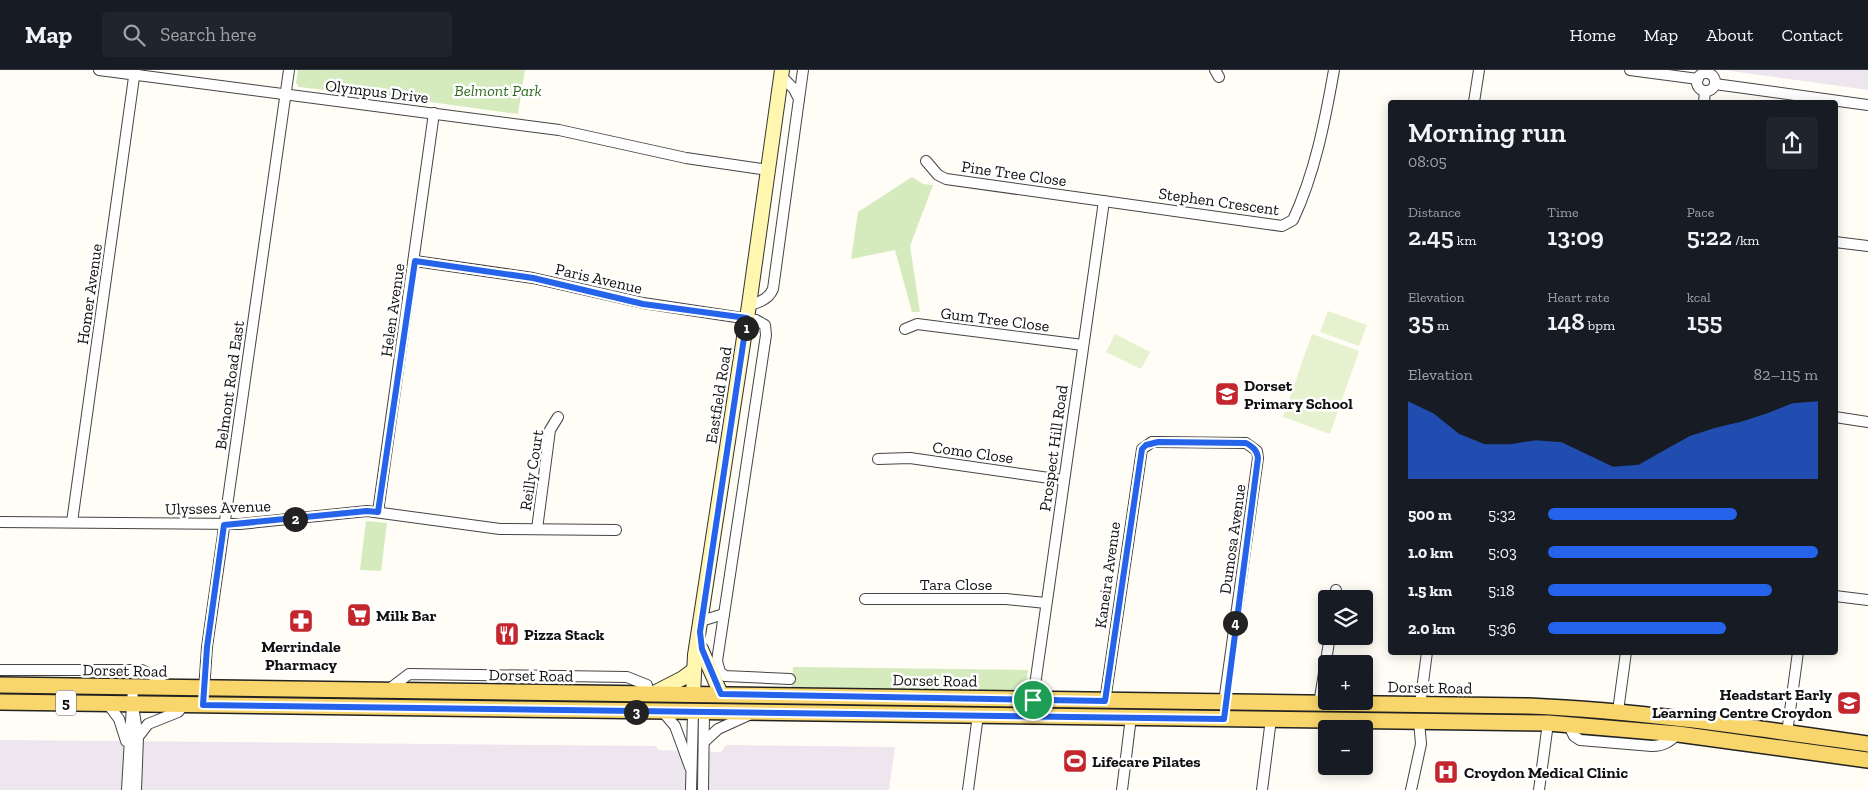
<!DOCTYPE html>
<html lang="en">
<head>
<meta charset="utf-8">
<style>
	:root { --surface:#171b24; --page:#20242c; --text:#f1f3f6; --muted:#9ea1a6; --line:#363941; --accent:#2563eb }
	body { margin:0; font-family:"Zilla Slab",serif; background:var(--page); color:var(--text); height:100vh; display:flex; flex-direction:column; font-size:19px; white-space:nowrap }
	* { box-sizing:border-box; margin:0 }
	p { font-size:16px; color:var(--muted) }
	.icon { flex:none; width:28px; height:28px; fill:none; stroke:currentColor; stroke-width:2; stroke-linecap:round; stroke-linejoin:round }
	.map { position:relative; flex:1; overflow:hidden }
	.drawer { position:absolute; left:1388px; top:30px; width:450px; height:555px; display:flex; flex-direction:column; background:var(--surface); border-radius:5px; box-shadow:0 2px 12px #0003 }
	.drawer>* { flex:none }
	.controls { position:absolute; left:1318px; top:520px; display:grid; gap:10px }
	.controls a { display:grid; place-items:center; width:55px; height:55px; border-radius:5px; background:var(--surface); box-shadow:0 2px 12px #0003; font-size:25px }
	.pin { position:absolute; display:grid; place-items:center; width:42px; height:42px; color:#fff; margin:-21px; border:2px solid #fff; border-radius:50%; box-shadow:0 1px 5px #0007 }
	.km { position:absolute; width:25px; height:25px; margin:-12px; border-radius:50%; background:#222; color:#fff; font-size:14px; line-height:25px; text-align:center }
	.round { display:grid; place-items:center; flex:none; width:52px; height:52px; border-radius:5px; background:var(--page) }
	.summary { display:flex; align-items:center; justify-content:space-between; height:85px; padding:0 20px }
	h1 { font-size:28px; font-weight:600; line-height:38px }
	.figures { display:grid; grid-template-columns:repeat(3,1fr); gap:8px; height:85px; padding:5px 20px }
	.figures div { display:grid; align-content:center }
	.figures b { font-size:25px; font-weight:600 }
	.figures small { font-size:14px; font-weight:400 }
	.figures p { font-size:14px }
	.chart { height:140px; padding:10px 20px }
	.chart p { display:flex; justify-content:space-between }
	.chart svg { width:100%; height:90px; margin-top:5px; fill:var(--accent); opacity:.7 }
	ul { padding:0 20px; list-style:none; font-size:16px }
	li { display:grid; grid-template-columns:80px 60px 1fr; align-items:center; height:38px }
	li i { height:12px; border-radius:6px; background:var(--accent) }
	header { display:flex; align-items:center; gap:30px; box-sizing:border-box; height:70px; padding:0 25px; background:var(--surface); border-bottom:1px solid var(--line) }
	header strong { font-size:24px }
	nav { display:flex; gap:28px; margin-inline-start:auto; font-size:18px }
	.search { width:350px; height:45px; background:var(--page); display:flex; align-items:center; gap:12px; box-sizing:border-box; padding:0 18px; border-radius:5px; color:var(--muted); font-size:19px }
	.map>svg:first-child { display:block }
	.industrial { fill:#eee6ef }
	.green { fill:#d5ebbd }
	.pitch { fill:#e6f2cf }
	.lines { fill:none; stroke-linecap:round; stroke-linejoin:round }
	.street-casing { stroke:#444; stroke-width:12 }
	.secondary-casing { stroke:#333; stroke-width:16 }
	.primary-casing { stroke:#222; stroke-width:18 }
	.street { stroke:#fff; stroke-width:10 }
	.secondary { stroke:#fff6b0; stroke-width:14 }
	.primary { stroke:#f9d66b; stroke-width:15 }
	.route-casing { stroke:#fff; stroke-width:10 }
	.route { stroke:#2563eb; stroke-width:6 }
	.labels { text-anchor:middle; stroke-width:5; stroke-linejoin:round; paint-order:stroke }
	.shield { fill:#fff; stroke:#585858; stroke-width:1 }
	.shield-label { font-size:15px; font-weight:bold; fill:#111 }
	.park-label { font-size:16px; font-style:italic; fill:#2f6b1f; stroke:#fff }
	.street-label { font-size:16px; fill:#111; stroke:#fff }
	.poi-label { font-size:16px; font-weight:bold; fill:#111; stroke:#fff; text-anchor:start }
</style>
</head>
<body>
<header>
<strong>Map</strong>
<div class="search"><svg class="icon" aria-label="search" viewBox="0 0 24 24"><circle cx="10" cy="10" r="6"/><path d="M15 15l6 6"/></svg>Search here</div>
<nav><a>Home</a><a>Map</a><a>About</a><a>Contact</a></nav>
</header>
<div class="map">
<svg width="1868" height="720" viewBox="0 0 1868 720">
	<rect width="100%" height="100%" fill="#fffdf5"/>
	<g class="industrial">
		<path d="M1724,0H1868V20Z"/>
		<path d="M0,670L656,676L658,680L721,682L726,675L895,677L889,720H0Z"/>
	</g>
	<g class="green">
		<path d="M298,0H525L518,44L423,31L299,17L296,13Z"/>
		<path d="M912,107L923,114L933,115L910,176L920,242H912L895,180L851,189L858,142Z"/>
		<path d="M366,451L387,453L381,501L360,500Z"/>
		<path d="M793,597L1028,600L1025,619L1023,621L792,617Z"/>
	</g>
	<g class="pitch">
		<path d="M1328,241L1367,255L1359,276L1320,262Z"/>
		<path d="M1115,264L1150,282L1141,299L1106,282Z"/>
		<path d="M1312,264L1359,281L1330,364L1283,347Z"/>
	</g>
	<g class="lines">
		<defs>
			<g id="street">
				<path d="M99,0L559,60L686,88L768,100"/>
				<path d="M1215,0L1219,7"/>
				<path d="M1630,0L1698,9"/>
				<circle cx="1706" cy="12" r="9"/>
				<path d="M1715,14L1868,35"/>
				<path d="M799,29L803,0"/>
				<path d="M1474,32L1479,0"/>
				<path d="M1704,32L1705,21"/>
				<path d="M926,91L938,105L946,109L1282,156L1293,150C1315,103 1325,51 1334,0"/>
				<path d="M1835,172L1868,176"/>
				<path d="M415,191L533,208L643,233L756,250L765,255L766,265L717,591L720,602L725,606L790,609"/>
				<path d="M749,235C759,233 769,229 773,219L799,29L794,19L781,6"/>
				<path d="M905,259L917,254L1083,275"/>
				<path d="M1835,347L1868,352"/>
				<path d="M878,389L910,388L1063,410"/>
				<path d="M378,442L434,43"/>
				<path d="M0,452L240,454L367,441L500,459L616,460"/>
				<path d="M72,452L135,0"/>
				<path d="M537,459L550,360L558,347"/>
				<path d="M1835,526L1868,530"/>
				<path d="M865,529H1006L1046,533"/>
				<path d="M1335,529L1336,520"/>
				<path d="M701,551L724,544"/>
				<path d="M0,600H142L158,608L166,618"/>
				<path d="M388,620L409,604L627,607L647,615L649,624"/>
				<path d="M1033,629L1104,131"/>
				<path d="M1105,631L1142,379L1152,372H1158L1246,373L1257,381L1258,388L1224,632"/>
				<path d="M107,633L119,649L126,671"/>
				<path d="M1319,634L1330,566"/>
				<path d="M203,635L207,577L289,0"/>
				<path d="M1420,635L1427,582"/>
				<path d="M1618,641L1626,582"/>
				<path d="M134,642L138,667L136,720"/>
				<path d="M663,642L675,656L690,697"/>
				<path d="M1568,654L1574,666L1580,670L1652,676C1664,676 1669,672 1678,664"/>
				<path d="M1787,663L1798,582"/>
				<path d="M138,667L148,654L178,642L184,635"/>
				<path d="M705,671L718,659L751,644"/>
				<path d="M127,720L133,618"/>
				<path d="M691,720L693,643"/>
				<path d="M703,720L704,643"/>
				<path d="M968,720L978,645"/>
				<path d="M1122,720L1131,647"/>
				<path d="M1262,720L1271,649"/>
				<path d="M1411,720L1421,674L1419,651"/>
				<path d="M1539,720L1548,653"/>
			</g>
			<g id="secondary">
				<path d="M701,579L721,624"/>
				<path d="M652,624L683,608L694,600"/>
				<path d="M693,624L695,585L749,235L782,0"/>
			</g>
			<g id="primary">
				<path d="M0,615L1529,636C1643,641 1755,658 1868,674"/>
				<path d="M0,632L1548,653L1678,664L1868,690"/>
			</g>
		</defs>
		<use href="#street" class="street-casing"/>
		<use href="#secondary" class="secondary-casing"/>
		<use href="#primary" class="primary-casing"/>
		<use href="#street" class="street"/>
		<use href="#secondary" class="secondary"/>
		<use href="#primary" class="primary"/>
	</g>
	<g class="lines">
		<defs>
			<path id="route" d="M415,191L533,208L643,234L747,248L700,562L702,579L721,624L1105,631L1142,379L1146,375L1158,372L1246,373C1253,377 1257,380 1258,388L1224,649L203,635L207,577L224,455L367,441L378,442Z"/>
		</defs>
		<use href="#route" class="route-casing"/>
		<use href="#route" class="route"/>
	</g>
	<defs>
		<symbol id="school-square" viewBox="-11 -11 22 22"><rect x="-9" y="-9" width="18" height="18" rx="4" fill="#c4262e" stroke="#fff"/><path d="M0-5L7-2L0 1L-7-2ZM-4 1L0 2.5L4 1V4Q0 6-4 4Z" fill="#fff"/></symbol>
		<symbol id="supermarket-square" viewBox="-11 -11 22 22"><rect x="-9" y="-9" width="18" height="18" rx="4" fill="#c4262e" stroke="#fff"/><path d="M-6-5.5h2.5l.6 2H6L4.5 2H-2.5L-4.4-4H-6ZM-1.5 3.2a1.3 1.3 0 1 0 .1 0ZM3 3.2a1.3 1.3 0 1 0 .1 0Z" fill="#fff"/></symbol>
		<symbol id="pharmacy-square" viewBox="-11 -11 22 22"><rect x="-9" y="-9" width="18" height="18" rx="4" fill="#c4262e" stroke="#fff"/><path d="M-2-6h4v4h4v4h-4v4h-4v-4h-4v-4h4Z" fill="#fff"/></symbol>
		<symbol id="restaurant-square" viewBox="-11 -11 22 22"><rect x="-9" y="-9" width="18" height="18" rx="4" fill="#c4262e" stroke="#fff"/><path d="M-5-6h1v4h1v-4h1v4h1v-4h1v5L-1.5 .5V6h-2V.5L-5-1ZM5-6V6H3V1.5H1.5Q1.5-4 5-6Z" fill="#fff"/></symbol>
		<symbol id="stadium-square" viewBox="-11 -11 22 22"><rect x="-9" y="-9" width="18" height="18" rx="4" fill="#c4262e" stroke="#fff"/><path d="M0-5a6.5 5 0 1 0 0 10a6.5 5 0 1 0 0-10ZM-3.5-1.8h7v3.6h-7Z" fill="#fff"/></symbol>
		<symbol id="hospital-square" viewBox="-11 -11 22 22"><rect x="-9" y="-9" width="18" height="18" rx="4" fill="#c4262e" stroke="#fff"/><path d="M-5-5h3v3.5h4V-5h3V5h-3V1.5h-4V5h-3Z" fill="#fff"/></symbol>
	</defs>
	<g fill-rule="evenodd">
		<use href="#school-square" x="1213" y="310" width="28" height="28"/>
		<use href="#supermarket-square" x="345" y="531" width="28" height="28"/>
		<use href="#pharmacy-square" x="287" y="537" width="28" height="28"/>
		<use href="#restaurant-square" x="493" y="550" width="28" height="28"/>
		<use href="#school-square" x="1835" y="619" width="28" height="28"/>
		<use href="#stadium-square" x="1061" y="677" width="28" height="28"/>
		<use href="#hospital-square" x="1432" y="688" width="28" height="28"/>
	</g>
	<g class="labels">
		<rect class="shield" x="56" y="620.5" width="20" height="25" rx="4"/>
		<g class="shield-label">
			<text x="66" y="638">5</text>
		</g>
		<g class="park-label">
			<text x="498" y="26">Belmont Park</text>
		</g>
		<g class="street-label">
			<text transform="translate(377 21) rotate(7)" y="6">Olympus Drive</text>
			<text transform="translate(1014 103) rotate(8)" y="6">Pine Tree Close</text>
			<text transform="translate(1219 131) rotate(8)" y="6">Stephen Crescent</text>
			<text transform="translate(599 208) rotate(13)" y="6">Paris Avenue</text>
			<text transform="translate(89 224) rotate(-82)" y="6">Homer Avenue</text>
			<text transform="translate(392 240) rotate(-82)" y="6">Helen Avenue</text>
			<text transform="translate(995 249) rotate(7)" y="6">Gum Tree Close</text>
			<text transform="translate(229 315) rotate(-82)" y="6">Belmont Road East</text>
			<text transform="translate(718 325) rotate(-81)" y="6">Eastfield Road</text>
			<text transform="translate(1053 378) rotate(-82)" y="6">Prospect Hill Road</text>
			<text transform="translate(973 382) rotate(8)" y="6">Como Close</text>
			<text transform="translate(531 400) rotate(-81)" y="6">Reilly Court</text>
			<text transform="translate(218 437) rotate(-2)" y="6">Ulysses Avenue</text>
			<text transform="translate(1232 469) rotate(-82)" y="6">Dumosa Avenue</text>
			<text transform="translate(1107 505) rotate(-82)" y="6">Kaneira Avenue</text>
			<text x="956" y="520">Tara Close</text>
			<text transform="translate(125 600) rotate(1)" y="6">Dorset Road</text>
			<text transform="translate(531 605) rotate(1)" y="6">Dorset Road</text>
			<text transform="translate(935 610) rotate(1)" y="6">Dorset Road</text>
			<text transform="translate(1430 617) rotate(1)" y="6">Dorset Road</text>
		</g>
		<g class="poi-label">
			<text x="1244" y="321">Dorset<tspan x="1244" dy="18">Primary School</tspan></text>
			<text x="376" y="551">Milk Bar</text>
			<text x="524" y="570">Pizza Stack</text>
			<text x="301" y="582" text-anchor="middle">Merrindale<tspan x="301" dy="18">Pharmacy</tspan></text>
			<text x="1832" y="630" text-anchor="end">Headstart Early<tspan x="1832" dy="18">Learning Centre Croydon</tspan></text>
			<text x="1092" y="697">Lifecare Pilates</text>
			<text x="1464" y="708">Croydon Medical Clinic</text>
		</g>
	</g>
</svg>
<div class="controls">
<a><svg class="icon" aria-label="layers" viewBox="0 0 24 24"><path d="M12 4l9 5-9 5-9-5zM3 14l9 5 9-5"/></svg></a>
<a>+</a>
<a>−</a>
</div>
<div class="pin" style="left:1033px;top:630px;background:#1e9e55"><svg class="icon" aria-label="arrive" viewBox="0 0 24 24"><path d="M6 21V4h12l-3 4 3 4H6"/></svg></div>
<b class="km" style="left:746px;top:258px">1</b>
<b class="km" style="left:295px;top:449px">2</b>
<b class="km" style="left:636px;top:642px">3</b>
<b class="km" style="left:1235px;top:553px">4</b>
<section class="drawer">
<div class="summary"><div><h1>Morning run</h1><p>08:05</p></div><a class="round"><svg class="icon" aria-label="share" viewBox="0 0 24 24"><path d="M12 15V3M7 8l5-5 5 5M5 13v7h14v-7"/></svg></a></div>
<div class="figures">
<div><p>Distance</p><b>2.45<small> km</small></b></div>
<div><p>Time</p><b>13:09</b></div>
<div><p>Pace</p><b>5:22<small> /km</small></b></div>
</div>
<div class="figures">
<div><p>Elevation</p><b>35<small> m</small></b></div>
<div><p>Heart rate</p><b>148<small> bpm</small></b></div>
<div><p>kcal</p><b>155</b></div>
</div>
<div class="chart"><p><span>Elevation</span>82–115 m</p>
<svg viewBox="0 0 160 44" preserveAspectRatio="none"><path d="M0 44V6L10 12L20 22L30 27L40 27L50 25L60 26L70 32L80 38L90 37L100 30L110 23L120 19L130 16L140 12L150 7L160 6V44z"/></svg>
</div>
<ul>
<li><b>500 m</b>5:32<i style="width:70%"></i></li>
<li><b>1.0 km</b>5:03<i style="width:100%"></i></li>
<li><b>1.5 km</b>5:18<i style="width:83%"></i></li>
<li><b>2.0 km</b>5:36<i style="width:66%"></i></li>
</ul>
</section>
</div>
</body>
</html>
